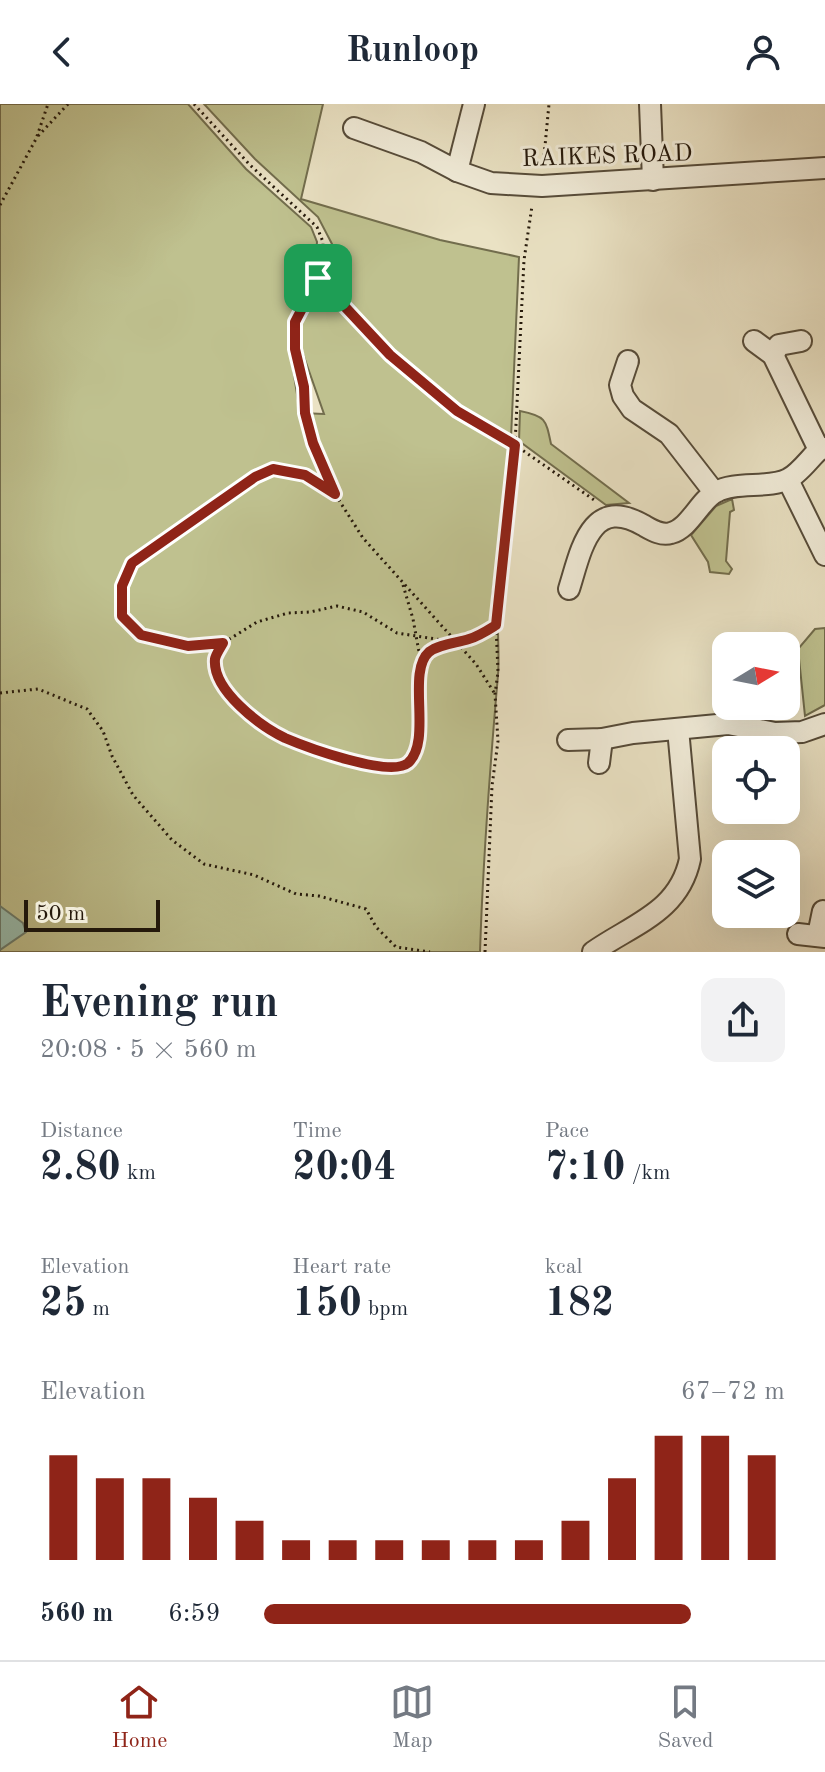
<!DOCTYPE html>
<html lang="en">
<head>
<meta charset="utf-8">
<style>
	:root { --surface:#fff; --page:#f2f2f3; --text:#1f2937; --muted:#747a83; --line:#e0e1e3; --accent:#8f2418 }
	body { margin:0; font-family:"Old Standard TT",serif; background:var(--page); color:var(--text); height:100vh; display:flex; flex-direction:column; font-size:30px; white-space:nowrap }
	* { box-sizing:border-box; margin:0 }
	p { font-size:26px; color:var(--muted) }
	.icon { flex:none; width:44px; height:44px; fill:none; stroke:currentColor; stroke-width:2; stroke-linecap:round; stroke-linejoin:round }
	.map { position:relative; height:848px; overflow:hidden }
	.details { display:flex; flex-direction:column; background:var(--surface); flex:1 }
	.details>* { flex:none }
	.needle { width:52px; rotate:80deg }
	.buttons { position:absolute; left:712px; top:528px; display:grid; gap:16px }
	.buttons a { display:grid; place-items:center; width:88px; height:88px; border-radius:16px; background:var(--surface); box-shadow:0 8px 32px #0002; font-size:40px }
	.scale { position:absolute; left:24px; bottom:20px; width:136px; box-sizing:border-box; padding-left:8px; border:4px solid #25190b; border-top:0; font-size:22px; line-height:28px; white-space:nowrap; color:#25190b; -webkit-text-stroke:6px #f1ecd9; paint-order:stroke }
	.pin { position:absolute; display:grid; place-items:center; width:68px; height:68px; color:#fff; margin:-34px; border-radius:16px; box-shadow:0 4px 12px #0006 }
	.round { display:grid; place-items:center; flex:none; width:84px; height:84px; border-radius:16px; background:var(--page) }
	.headline { display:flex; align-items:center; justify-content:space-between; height:136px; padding:0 40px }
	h1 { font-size:44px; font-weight:600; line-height:60px }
	.metrics { display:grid; grid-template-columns:repeat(3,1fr); gap:12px; height:136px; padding:8px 40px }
	.metrics div { display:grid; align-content:center }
	.metrics b { font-size:40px; font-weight:600 }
	.metrics small { font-size:22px; font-weight:400 }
	.metrics p { font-size:22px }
	.chart { height:224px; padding:16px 40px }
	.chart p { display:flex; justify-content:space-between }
	.chart svg { width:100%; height:144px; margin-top:8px; stroke:var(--accent); stroke-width:6 }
	ul { padding:0 40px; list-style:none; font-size:26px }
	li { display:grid; grid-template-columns:128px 96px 1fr; align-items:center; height:60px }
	li i { height:20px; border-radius:10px; background:var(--accent) }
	header { display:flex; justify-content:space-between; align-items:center; height:104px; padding:0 40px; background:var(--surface); font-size:36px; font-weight:600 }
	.tabs { display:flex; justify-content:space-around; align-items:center; height:112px; border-top:2px solid var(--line); background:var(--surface); font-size:22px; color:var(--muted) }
	.tabs a { display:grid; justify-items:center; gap:4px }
	.tabs .current { color:var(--accent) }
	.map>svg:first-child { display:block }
	.green { fill:#bfc18f; stroke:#726d4d; stroke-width:2 }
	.water { fill:#98beb0; stroke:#6a7c6e; stroke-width:2 }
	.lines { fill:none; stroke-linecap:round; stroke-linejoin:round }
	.minor-casing { stroke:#564b39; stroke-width:24 }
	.path { stroke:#25190b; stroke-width:3; stroke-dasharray:2 4; stroke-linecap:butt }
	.minor { stroke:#f1ecd9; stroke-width:20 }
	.route-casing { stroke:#fff; stroke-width:16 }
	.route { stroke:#8f2418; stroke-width:10 }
	.labels { text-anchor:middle; stroke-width:6; stroke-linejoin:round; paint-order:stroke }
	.street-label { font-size:24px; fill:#25190b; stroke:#f1ecd9 }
</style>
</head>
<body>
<header><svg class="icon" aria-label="back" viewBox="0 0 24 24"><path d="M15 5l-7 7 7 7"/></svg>Runloop<svg class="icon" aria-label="person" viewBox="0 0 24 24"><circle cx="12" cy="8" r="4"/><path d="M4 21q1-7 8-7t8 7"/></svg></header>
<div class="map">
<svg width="825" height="848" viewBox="0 0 825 848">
	<rect width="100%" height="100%" fill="#eae2c4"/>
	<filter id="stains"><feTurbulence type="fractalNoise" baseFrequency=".0025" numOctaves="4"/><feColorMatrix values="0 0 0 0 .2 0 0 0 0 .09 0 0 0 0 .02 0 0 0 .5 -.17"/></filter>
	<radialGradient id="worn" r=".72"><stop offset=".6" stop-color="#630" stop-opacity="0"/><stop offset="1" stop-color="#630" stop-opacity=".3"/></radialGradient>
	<g class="green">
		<path d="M0,0H188L246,65L311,123L317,138L314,172L291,217L290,246L300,309L324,310L302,247L299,221L321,182L386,255L454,310L511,343L492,494L499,497C496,522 500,546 498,571C490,663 483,755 480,848H0Z"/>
		<path d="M204,0H323L301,95L440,136L519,153L511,334L460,303L391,246L326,173L332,140L318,113L255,55Z"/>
		<path d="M520,307C546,312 546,316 551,340L629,399L606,401L519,337Z"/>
		<path d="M732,395L734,406L730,408L726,457L732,465L729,470L710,468L708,458L691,431L716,402Z"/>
		<path d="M825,524V601L805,612L798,545L815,525Z"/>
	</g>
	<path class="water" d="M0,802L23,819L26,828L0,846Z"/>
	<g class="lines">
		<defs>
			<g id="minor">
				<path d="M650,0L653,76"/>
				<path d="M354,24L421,48L457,67L491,79L542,82L825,64"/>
				<path d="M457,67L474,0"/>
				<path d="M754,237L773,251L819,346"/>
				<path d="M773,251L779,241L801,237"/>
				<path d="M628,257L620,281L623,292L632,305L669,330L714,388"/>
				<path d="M788,376L825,451"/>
				<path d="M569,485C581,447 590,391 643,421C652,426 661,432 671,429C690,424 699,397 716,388C735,377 769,385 788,375C799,370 810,354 819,346L825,344"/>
				<path d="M568,636L602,635L633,629L728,620L775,629L802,628L825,620"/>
				<path d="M599,659L602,635"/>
				<path d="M798,830L825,833"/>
				<path d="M818,831L823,807"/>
				<path d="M593,848C633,820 679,808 690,755L678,625"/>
			</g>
		</defs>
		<use href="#minor" class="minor-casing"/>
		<g class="path">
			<path d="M194,0L250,61L317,123L323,138V151L318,174L295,218V245L304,283L305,309L313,339L335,390L363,434L476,560L495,590"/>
			<path d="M38,32L68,0"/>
			<path d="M543,63L549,0"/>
			<path d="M0,101L36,35L48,0"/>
			<path d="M318,174L390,251L457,307L515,341L597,398"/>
			<path d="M333,389L305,371L273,365L255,373L132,459L122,482V512L141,531L188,542L223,539L257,518L288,509L310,508L337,502L363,508L397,529L455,538"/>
			<path d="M403,481L413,515L421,559"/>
			<path d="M223,539L215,554L218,575L237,601L283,633L359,659L390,664L405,662L413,652L418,640L421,559L430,547L471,535L496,521"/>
			<path d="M0,589L38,585L87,605L103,627L112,652L133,691L172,736L204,760L254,771L296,790L319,792L366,805L376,823L396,843L430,848"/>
			<path d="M485,848L492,682L498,637L495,590L498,568L496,521L515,341L524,156L532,102"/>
		</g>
		<use href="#minor" class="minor"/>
	</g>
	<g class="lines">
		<defs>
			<path id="route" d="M318,174L390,251L457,307L515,341L496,521C488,526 479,532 469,535C457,539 439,540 429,548C406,568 433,637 408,659C390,674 306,643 285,634C260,622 212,586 215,555C216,550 221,543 223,539L188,542L141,531L122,512V482L132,459L255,373L273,365L305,371L335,390L313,339L305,309L304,283L295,245V218Z"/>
		</defs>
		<use href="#route" class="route-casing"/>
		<use href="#route" class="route"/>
	</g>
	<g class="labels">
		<g class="street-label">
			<text transform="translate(607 51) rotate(-2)" y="8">RAIKES ROAD</text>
		</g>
	</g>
	<rect width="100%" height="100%" filter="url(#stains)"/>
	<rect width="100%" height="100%" fill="url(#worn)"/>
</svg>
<div class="buttons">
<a><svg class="needle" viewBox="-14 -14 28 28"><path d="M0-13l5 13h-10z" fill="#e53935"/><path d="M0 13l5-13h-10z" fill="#747a83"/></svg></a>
<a><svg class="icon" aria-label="locate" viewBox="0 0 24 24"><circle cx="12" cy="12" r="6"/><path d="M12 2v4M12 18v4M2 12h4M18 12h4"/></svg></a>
<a><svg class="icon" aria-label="layers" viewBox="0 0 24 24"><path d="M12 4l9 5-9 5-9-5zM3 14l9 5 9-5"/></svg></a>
</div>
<div class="scale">50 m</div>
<div class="pin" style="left:318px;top:174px;background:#1e9e55"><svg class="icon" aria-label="arrive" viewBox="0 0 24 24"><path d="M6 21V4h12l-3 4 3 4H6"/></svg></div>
</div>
<section class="details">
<div class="headline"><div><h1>Evening run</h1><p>20:08 · 5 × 560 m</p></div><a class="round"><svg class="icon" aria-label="share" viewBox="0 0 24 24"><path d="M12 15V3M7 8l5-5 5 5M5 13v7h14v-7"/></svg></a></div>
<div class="metrics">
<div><p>Distance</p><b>2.80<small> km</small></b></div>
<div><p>Time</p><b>20:04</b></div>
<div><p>Pace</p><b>7:10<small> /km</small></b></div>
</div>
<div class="metrics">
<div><p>Elevation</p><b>25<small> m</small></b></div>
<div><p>Heart rate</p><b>150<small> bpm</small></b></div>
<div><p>kcal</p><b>182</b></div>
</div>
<div class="chart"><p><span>Elevation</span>67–72 m</p>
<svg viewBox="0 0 160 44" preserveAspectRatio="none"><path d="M5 44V12M15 44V19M25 44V19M35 44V25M45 44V32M55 44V38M65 44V38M75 44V38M85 44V38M95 44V38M105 44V38M115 44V32M125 44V19M135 44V6M145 44V6M155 44V12"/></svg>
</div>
<ul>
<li><b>560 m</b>6:59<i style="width:82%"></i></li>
</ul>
</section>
<nav class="tabs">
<a class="current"><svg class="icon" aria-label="home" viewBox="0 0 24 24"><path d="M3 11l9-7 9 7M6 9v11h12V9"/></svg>Home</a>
<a><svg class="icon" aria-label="map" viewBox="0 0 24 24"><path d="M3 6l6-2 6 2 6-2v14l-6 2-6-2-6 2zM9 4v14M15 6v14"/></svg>Map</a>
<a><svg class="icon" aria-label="saved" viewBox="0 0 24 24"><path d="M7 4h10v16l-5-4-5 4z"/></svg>Saved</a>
</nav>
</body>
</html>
